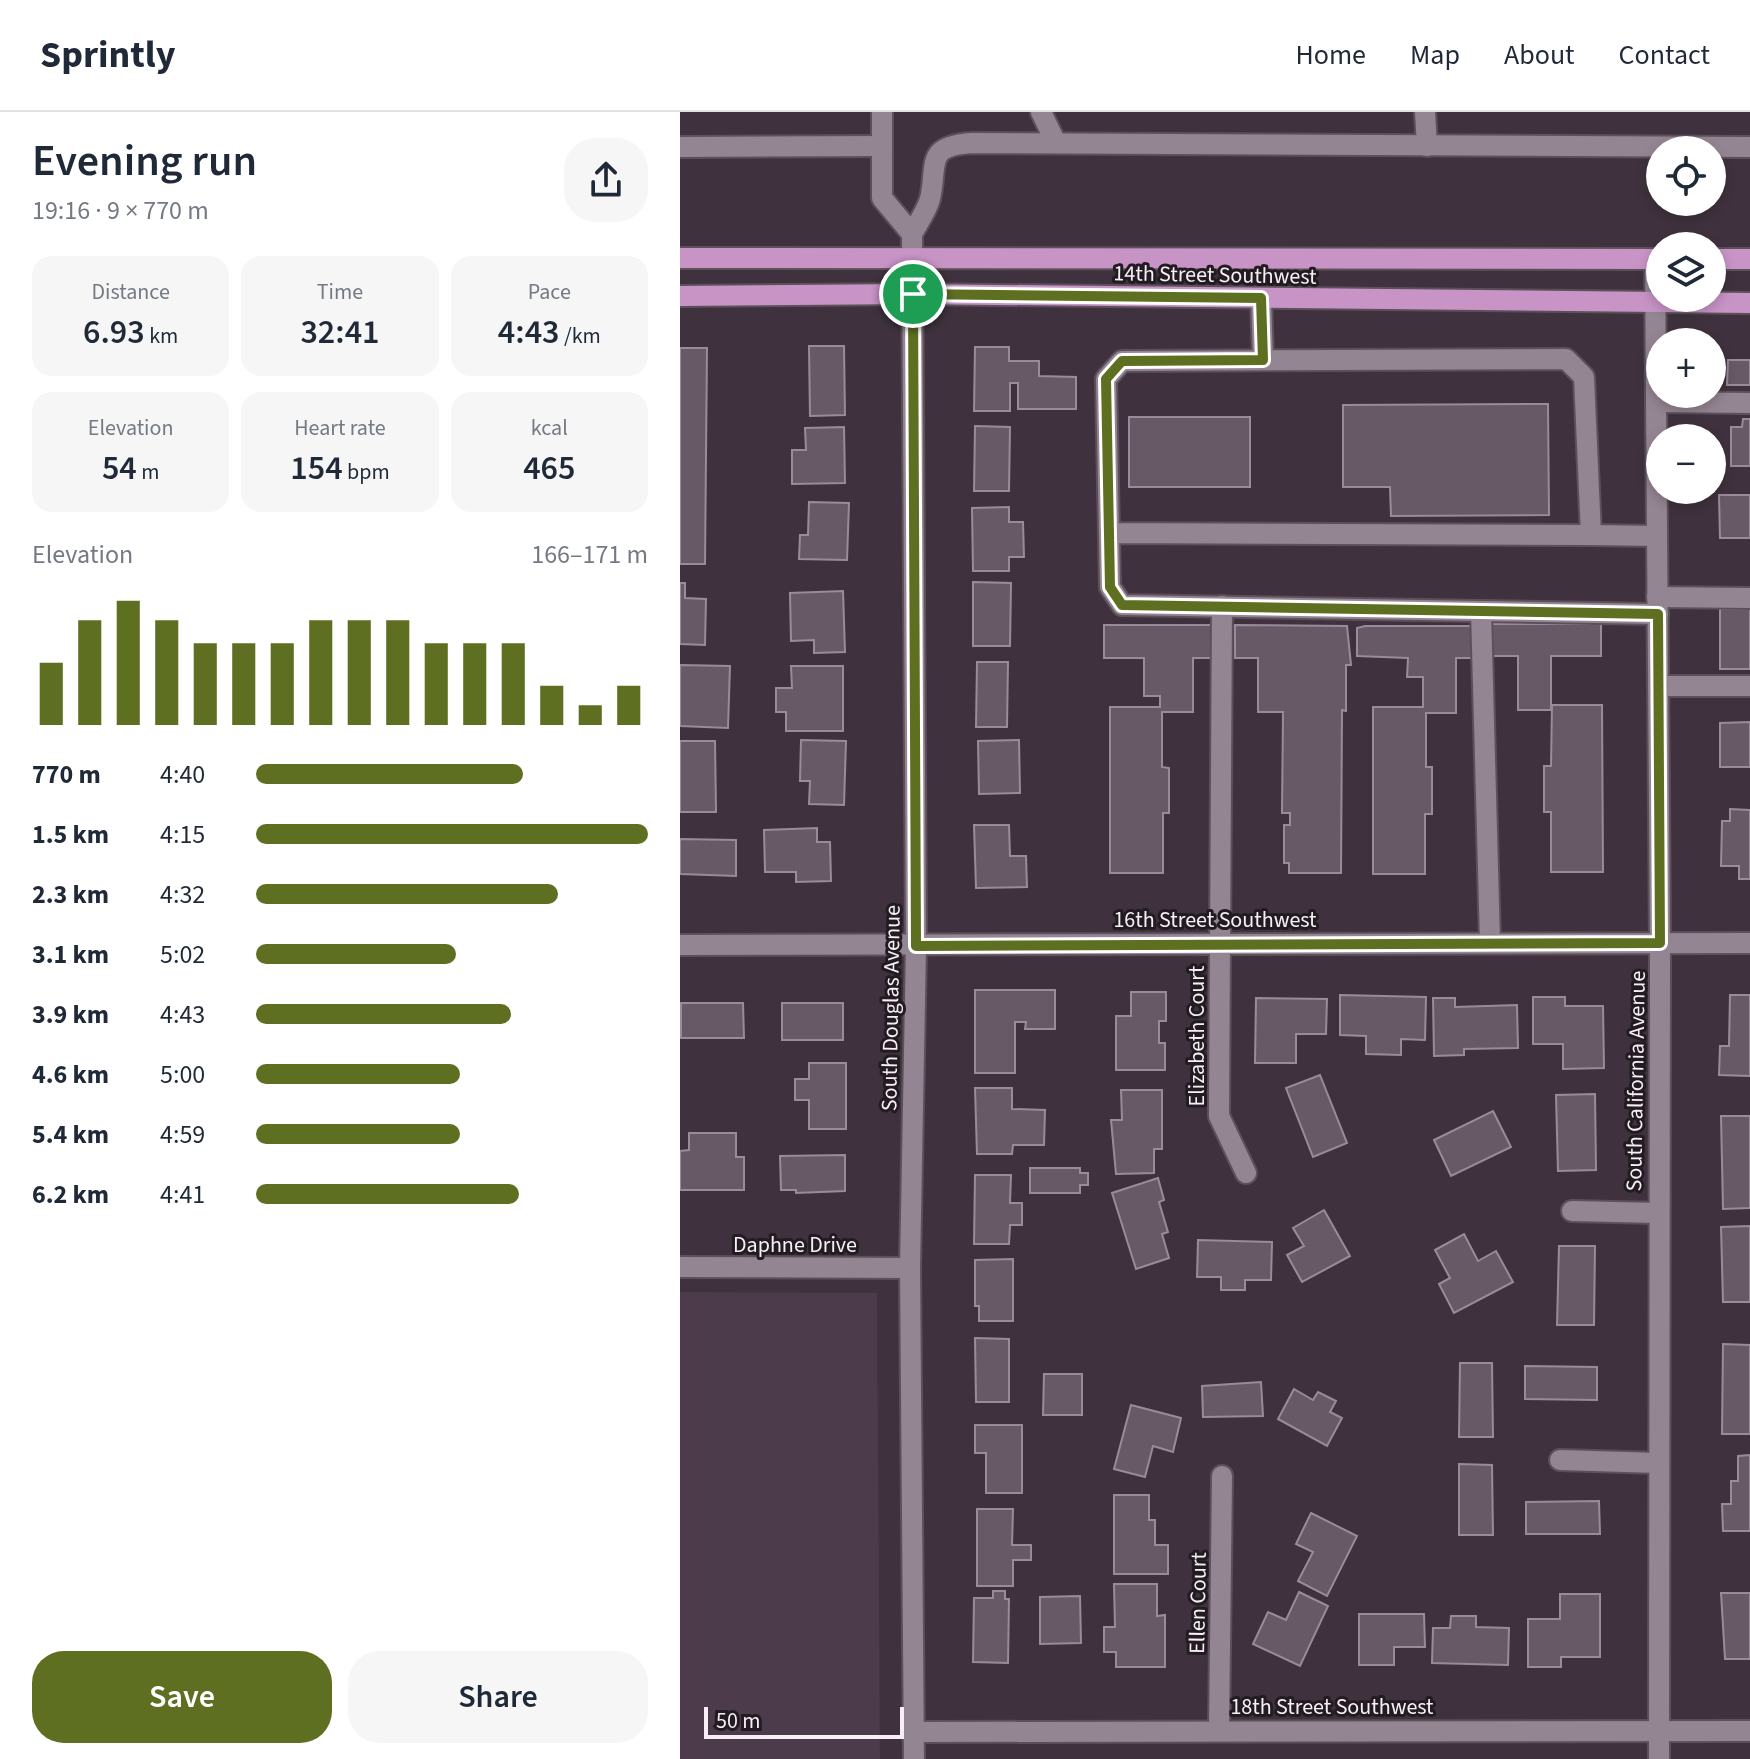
<!DOCTYPE html>
<html lang="en">
<head>
<meta charset="utf-8">
<style>
	:root { --surface:#fff; --page:#f6f6f7; --text:#1f2937; --muted:#747a83; --line:#e0e1e3; --accent:#5f6f22 }
	body { margin:0; font-family:"Source Sans 3",sans-serif; background:var(--page); color:var(--text); height:100vh; display:flex; flex-direction:column; font-size:30px; white-space:nowrap }
	* { box-sizing:border-box; margin:0 }
	p { font-size:26px; color:var(--muted) }
	.icon { flex:none; width:44px; height:44px; fill:none; stroke:currentColor; stroke-width:2; stroke-linecap:round; stroke-linejoin:round }
	.map { position:relative; flex:1; overflow:hidden }
	.side { display:flex; flex-direction:column; background:var(--surface); width:680px }
	.side>* { flex:none }
	.controls { position:absolute; left:966px; top:24px; display:grid; gap:16px }
	.controls a { display:grid; place-items:center; width:80px; height:80px; border-radius:50%; background:var(--surface); box-shadow:0 4px 12px #0003; font-size:40px }
	.scale { position:absolute; left:24px; bottom:20px; width:200px; box-sizing:border-box; padding-left:8px; border:4px solid #f7eef6; border-top:0; font-size:22px; line-height:28px; white-space:nowrap; color:#f7eef6; -webkit-text-stroke:6px #221c22; paint-order:stroke }
	.pin { position:absolute; display:grid; place-items:center; width:68px; height:68px; color:#fff; margin:-34px; border:4px solid #fff; border-radius:50%; box-shadow:0 2px 8px #0007 }
	.round { display:grid; place-items:center; flex:none; width:84px; height:84px; border-radius:32px; background:var(--page) }
	.head { display:flex; align-items:center; justify-content:space-between; height:136px; padding:0 32px }
	h1 { font-size:44px; font-weight:600; line-height:60px }
	.metrics { display:grid; grid-template-columns:repeat(3,1fr); gap:12px; height:136px; padding:8px 32px }
	.metrics div { display:grid; align-content:center; border-radius:20px; background:var(--page); text-align:center }
	.metrics b { font-size:34px; font-weight:600 }
	.metrics small { font-size:22px; font-weight:400 }
	.metrics p { font-size:22px }
	.chart { height:224px; padding:16px 32px }
	.chart p { display:flex; justify-content:space-between }
	.chart svg { width:100%; height:144px; margin-top:8px; stroke:var(--accent); stroke-width:6 }
	.action { display:flex; gap:16px; margin-top:auto; padding:16px 32px }
	.action a { flex:1; height:92px; border-radius:32px; background:var(--accent); color:#fff; font-size:32px; font-weight:600; line-height:92px; text-align:center }
	.action a+a { background:var(--page); color:var(--text) }
	ul { padding:0 32px; list-style:none; font-size:26px }
	li { display:grid; grid-template-columns:128px 96px 1fr; align-items:center; height:60px }
	li i { height:20px; border-radius:10px; background:var(--accent) }
	header { display:flex; align-items:center; gap:48px; box-sizing:border-box; height:112px; padding:0 40px; background:var(--surface); border-bottom:2px solid var(--line) }
	header strong { font-size:38px }
	nav { display:flex; gap:44px; margin-inline-start:auto; font-size:28px }
	main { display:flex; flex:1; min-height:0 }
	.map>svg:first-child { display:block }
	.built { fill:#4c3b4b }
	.building { fill:#675966; stroke:#9a8b99; stroke-width:2 }
	.lines { fill:none; stroke-linecap:round; stroke-linejoin:round }
	.minor-casing { stroke:#5c515b; stroke-width:24 }
	.major-casing { stroke:#5c515b; stroke-width:24 }
	.minor { stroke:#948593; stroke-width:20 }
	.major { stroke:#c894c6; stroke-width:20 }
	.route-casing { stroke:#fff; stroke-width:16 }
	.route { stroke:#5f6f22; stroke-width:10 }
	.labels { text-anchor:middle; stroke-width:6; stroke-linejoin:round; paint-order:stroke }
	.street-label { font-size:22px; fill:#f7eef6; stroke:#221c22 }
</style>
</head>
<body>
<header>
<strong>Sprintly</strong>
<nav><a>Home</a><a>Map</a><a>About</a><a>Contact</a></nav>
</header>
<main>
<section class="side">
<div class="head"><div><h1>Evening run</h1><p>19:16 · 9 × 770 m</p></div><a class="round"><svg class="icon" aria-label="share" viewBox="0 0 24 24"><path d="M12 15V3M7 8l5-5 5 5M5 13v7h14v-7"/></svg></a></div>
<div class="metrics">
<div><p>Distance</p><b>6.93<small> km</small></b></div>
<div><p>Time</p><b>32:41</b></div>
<div><p>Pace</p><b>4:43<small> /km</small></b></div>
</div>
<div class="metrics">
<div><p>Elevation</p><b>54<small> m</small></b></div>
<div><p>Heart rate</p><b>154<small> bpm</small></b></div>
<div><p>kcal</p><b>465</b></div>
</div>
<div class="chart"><p><span>Elevation</span>166–171 m</p>
<svg viewBox="0 0 160 44" preserveAspectRatio="none"><path d="M5 44V25M15 44V12M25 44V6M35 44V12M45 44V19M55 44V19M65 44V19M75 44V12M85 44V12M95 44V12M105 44V19M115 44V19M125 44V19M135 44V32M145 44V38M155 44V32"/></svg>
</div>
<ul>
<li><b>770 m</b>4:40<i style="width:68%"></i></li>
<li><b>1.5 km</b>4:15<i style="width:100%"></i></li>
<li><b>2.3 km</b>4:32<i style="width:77%"></i></li>
<li><b>3.1 km</b>5:02<i style="width:51%"></i></li>
<li><b>3.9 km</b>4:43<i style="width:65%"></i></li>
<li><b>4.6 km</b>5:00<i style="width:52%"></i></li>
<li><b>5.4 km</b>4:59<i style="width:52%"></i></li>
<li><b>6.2 km</b>4:41<i style="width:67%"></i></li>
</ul>
<div class="action"><a>Save</a><a>Share</a></div>
</section>
<div class="map">
<svg width="1070" height="1647" viewBox="0 0 1070 1647">
	<rect width="100%" height="100%" fill="#3f323e"/>
	<path class="built" d="M0,1180L197,1181L200,1647H0Z"/>
	<g class="building">
		<path d="M129,234H164L165,303L130,304Z"/>
		<path d="M295,235H329V249H359V264L396,265V297H338V271H330V299H294Z"/>
		<path d="M0,236H27L25,452H0Z"/>
		<path d="M1048,248H1070V273H1047Z"/>
		<path d="M868,292L869,403L711,404L710,375H663V293Z"/>
		<rect x="449" y="305" width="121" height="70"/>
		<path d="M1063,307H1070V354H1051V315H1062Z"/>
		<path d="M295,314L330,315L329,379H294Z"/>
		<path d="M164,315L165,371L112,372V338H126L125,316Z"/>
		<path d="M1039,383H1070V426H1040Z"/>
		<path d="M129,390L169,391L167,448L119,447L120,423H128Z"/>
		<path d="M329,395V410H343L344,445H329V459H293L292,396Z"/>
		<path d="M293,470L331,471L330,534H293Z"/>
		<path d="M0,471H5V486L26,487L25,533L0,532Z"/>
		<path d="M163,479L165,540L134,541V528L111,529L110,481Z"/>
		<rect x="1040" y="497" width="30" height="60"/>
		<path d="M811,512H921V544H871V598H838V544H811Z"/>
		<path d="M424,513H536V546H513V600H482V655L489,656V701H483V761H430V595H480V584H464V546H424Z"/>
		<path d="M555,513L667,514L671,553H666V599L662,598L661,761H609V751H604V713H610V701H602L603,600H578V546H555Z"/>
		<path d="M685,514H795L794,546H776V601H746V655H752V702H745V762H693V595H743V565H727L728,546L677,544V516Z"/>
		<path d="M297,550H328L327,615H296Z"/>
		<path d="M0,553L50,554L48,616L0,614Z"/>
		<path d="M111,554H163V619H106V600H96V576H112Z"/>
		<path d="M872,593H922L923,760H871V700H864V654H871Z"/>
		<path d="M1070,610V655H1040V611Z"/>
		<path d="M121,628L166,629L164,693L129,692L130,669H120Z"/>
		<path d="M339,628L340,681L299,682L298,629Z"/>
		<path d="M0,629H35L36,700H0Z"/>
		<path d="M1050,697L1070,698V767H1059V754H1041L1042,709H1050Z"/>
		<path d="M294,713H329L330,744H346L347,775L296,776Z"/>
		<path d="M137,716V730H150L151,769L116,770V760H85L84,718Z"/>
		<path d="M0,727L56,728V764L0,762Z"/>
		<path d="M295,878H375V917H345L346,910H335V961H295Z"/>
		<path d="M451,880H486V909H479V931H485V958H436V904H451Z"/>
		<path d="M660,883L746,885L745,928L721,927V943L686,942V924L660,923Z"/>
		<path d="M1050,883H1070V964L1039,963L1040,934H1049Z"/>
		<path d="M853,885H885V894H923L924,956L883,957V932H853Z"/>
		<path d="M576,886L647,887L646,922H616V951H575Z"/>
		<path d="M753,886H775V895L837,893L838,936L784,937V943L754,944Z"/>
		<path d="M1,891H63L64,926H1Z"/>
		<rect x="102" y="891" width="61" height="37"/>
		<path d="M129,951H166V1017H129V988H115V967H129Z"/>
		<path d="M640,963L667,1031L633,1045L606,976Z"/>
		<path d="M295,976H332V997L365,998L364,1033H333L332,1042H297Z"/>
		<path d="M441,978H482V1037H474V1061L436,1062L431,1008H442Z"/>
		<path d="M915,982L916,1058L878,1059L876,983Z"/>
		<path d="M813,999L831,1035L771,1064L754,1028Z"/>
		<path d="M1041,1004H1070V1096L1043,1097Z"/>
		<path d="M9,1021H56V1045H64V1078H0V1039L9,1038Z"/>
		<path d="M165,1043V1079L116,1081V1078H101L100,1044Z"/>
		<path d="M350,1056H400V1061H408V1073H400V1081H350Z"/>
		<path d="M295,1063H331L330,1091H342V1113H330L329,1132H294Z"/>
		<path d="M478,1066L484,1088L479,1090L488,1120L482,1122L489,1146L456,1157L432,1081Z"/>
		<path d="M644,1098L670,1144L622,1170L607,1143L624,1134L613,1116Z"/>
		<path d="M1070,1114V1190H1043L1041,1115Z"/>
		<path d="M784,1122L798,1149L816,1139L833,1170L774,1201L759,1172L770,1166L755,1138Z"/>
		<path d="M518,1128L592,1130L591,1168H565V1178H541V1165H517Z"/>
		<path d="M879,1134H915L914,1213H877Z"/>
		<path d="M333,1147V1209H299V1194H295V1148Z"/>
		<path d="M295,1226L329,1227V1290H296Z"/>
		<path d="M1043,1232L1070,1233V1322H1042Z"/>
		<path d="M780,1251H812L813,1325H779Z"/>
		<path d="M845,1254L917,1255V1288L845,1287Z"/>
		<path d="M364,1262H402V1303H363Z"/>
		<path d="M581,1270L583,1304L523,1305L522,1274Z"/>
		<path d="M614,1277L633,1288L638,1280L656,1289L650,1300L662,1306L647,1334L598,1307Z"/>
		<path d="M451,1293L501,1306L493,1340L473,1334L465,1365L434,1357Z"/>
		<path d="M295,1313H342V1381H306V1341H295Z"/>
		<path d="M1070,1343V1419H1043L1042,1392H1051V1369H1058V1344Z"/>
		<path d="M779,1352L812,1353L813,1423H779Z"/>
		<path d="M434,1383H469V1408H475V1433H488V1462H434Z"/>
		<path d="M919,1389L920,1422H846V1390Z"/>
		<path d="M297,1397H333L332,1433H351V1448H333V1474H297Z"/>
		<path d="M631,1401L677,1424L647,1484L618,1469L633,1440L616,1432Z"/>
		<path d="M434,1472H477V1504L485,1503V1555H436V1540H424V1515H435Z"/>
		<path d="M313,1479H325V1487H329L328,1551L293,1550L294,1486H313Z"/>
		<path d="M619,1480L648,1494L620,1554L573,1532L588,1500L606,1508Z"/>
		<path d="M1041,1481H1070V1547H1045Z"/>
		<path d="M880,1482H920V1545H881V1555H848V1507H880Z"/>
		<path d="M400,1484L401,1531L360,1532V1485Z"/>
		<path d="M679,1502H744L745,1535H714V1553H679Z"/>
		<path d="M771,1504H796V1515L829,1516L828,1553L752,1551L753,1516H770Z"/>
	</g>
	<g class="lines">
		<defs>
			<g id="minor">
				<path d="M202,0V86L232,122"/>
				<path d="M361,0L376,31"/>
				<path d="M745,0L747,34"/>
				<path d="M0,35L202,34"/>
				<path d="M975,147L980,831L979,1647"/>
				<path d="M581,186L583,248"/>
				<path d="M976,290L1070,291"/>
				<path d="M429,421L911,423L904,265L886,247L442,249L426,267L430,475L442,493L978,502"/>
				<path d="M911,423L977,424"/>
				<path d="M977,485L1070,486"/>
				<path d="M542,494L539,1004L566,1061"/>
				<path d="M801,499L810,830"/>
				<path d="M978,574H1070"/>
				<path d="M0,833L1070,831"/>
				<path d="M892,1099L978,1101"/>
				<path d="M0,1155L230,1156"/>
				<path d="M880,1348L978,1351"/>
				<path d="M539,1618L542,1364"/>
				<path d="M233,1620L1070,1619"/>
				<path d="M234,1647L230,1156L236,834L232,122C238,111 247,98 250,87C258,52 244,34 292,31L1070,35"/>
			</g>
			<g id="major">
				<path d="M0,146L980,147"/>
				<path d="M1032,147H1070"/>
				<path d="M0,184L233,182L1070,191"/>
			</g>
		</defs>
		<use href="#minor" class="minor-casing"/>
		<use href="#major" class="major-casing"/>
		<use href="#minor" class="minor"/>
		<use href="#major" class="major"/>
	</g>
	<g class="lines">
		<defs>
			<path id="route" d="M233,182L581,186L583,248L442,249L426,267L430,475L442,493L978,502L980,831L236,834Z"/>
		</defs>
		<use href="#route" class="route-casing"/>
		<use href="#route" class="route"/>
	</g>
	<g class="labels">
		<g class="street-label">
			<text transform="translate(535 162) rotate(1)" y="8">14th Street Southwest</text>
			<text x="535" y="815">16th Street Southwest</text>
			<text transform="translate(210 896) rotate(-89)" y="8">South Douglas Avenue</text>
			<text transform="translate(516 924) rotate(-90)" y="8">Elizabeth Court</text>
			<text transform="translate(955 969) rotate(-89)" y="8">South California Avenue</text>
			<text x="115" y="1140">Daphne Drive</text>
			<text transform="translate(517 1491) rotate(-89)" y="8">Ellen Court</text>
			<text x="652" y="1602">18th Street Southwest</text>
		</g>
	</g>
</svg>
<div class="controls">
<a><svg class="icon" aria-label="locate" viewBox="0 0 24 24"><circle cx="12" cy="12" r="6"/><path d="M12 2v4M12 18v4M2 12h4M18 12h4"/></svg></a>
<a><svg class="icon" aria-label="layers" viewBox="0 0 24 24"><path d="M12 4l9 5-9 5-9-5zM3 14l9 5 9-5"/></svg></a>
<a>+</a>
<a>−</a>
</div>
<div class="scale">50 m</div>
<div class="pin" style="left:233px;top:182px;background:#1e9e55"><svg class="icon" aria-label="arrive" viewBox="0 0 24 24"><path d="M6 21V4h12l-3 4 3 4H6"/></svg></div>
</div>
</main>
</body>
</html>
